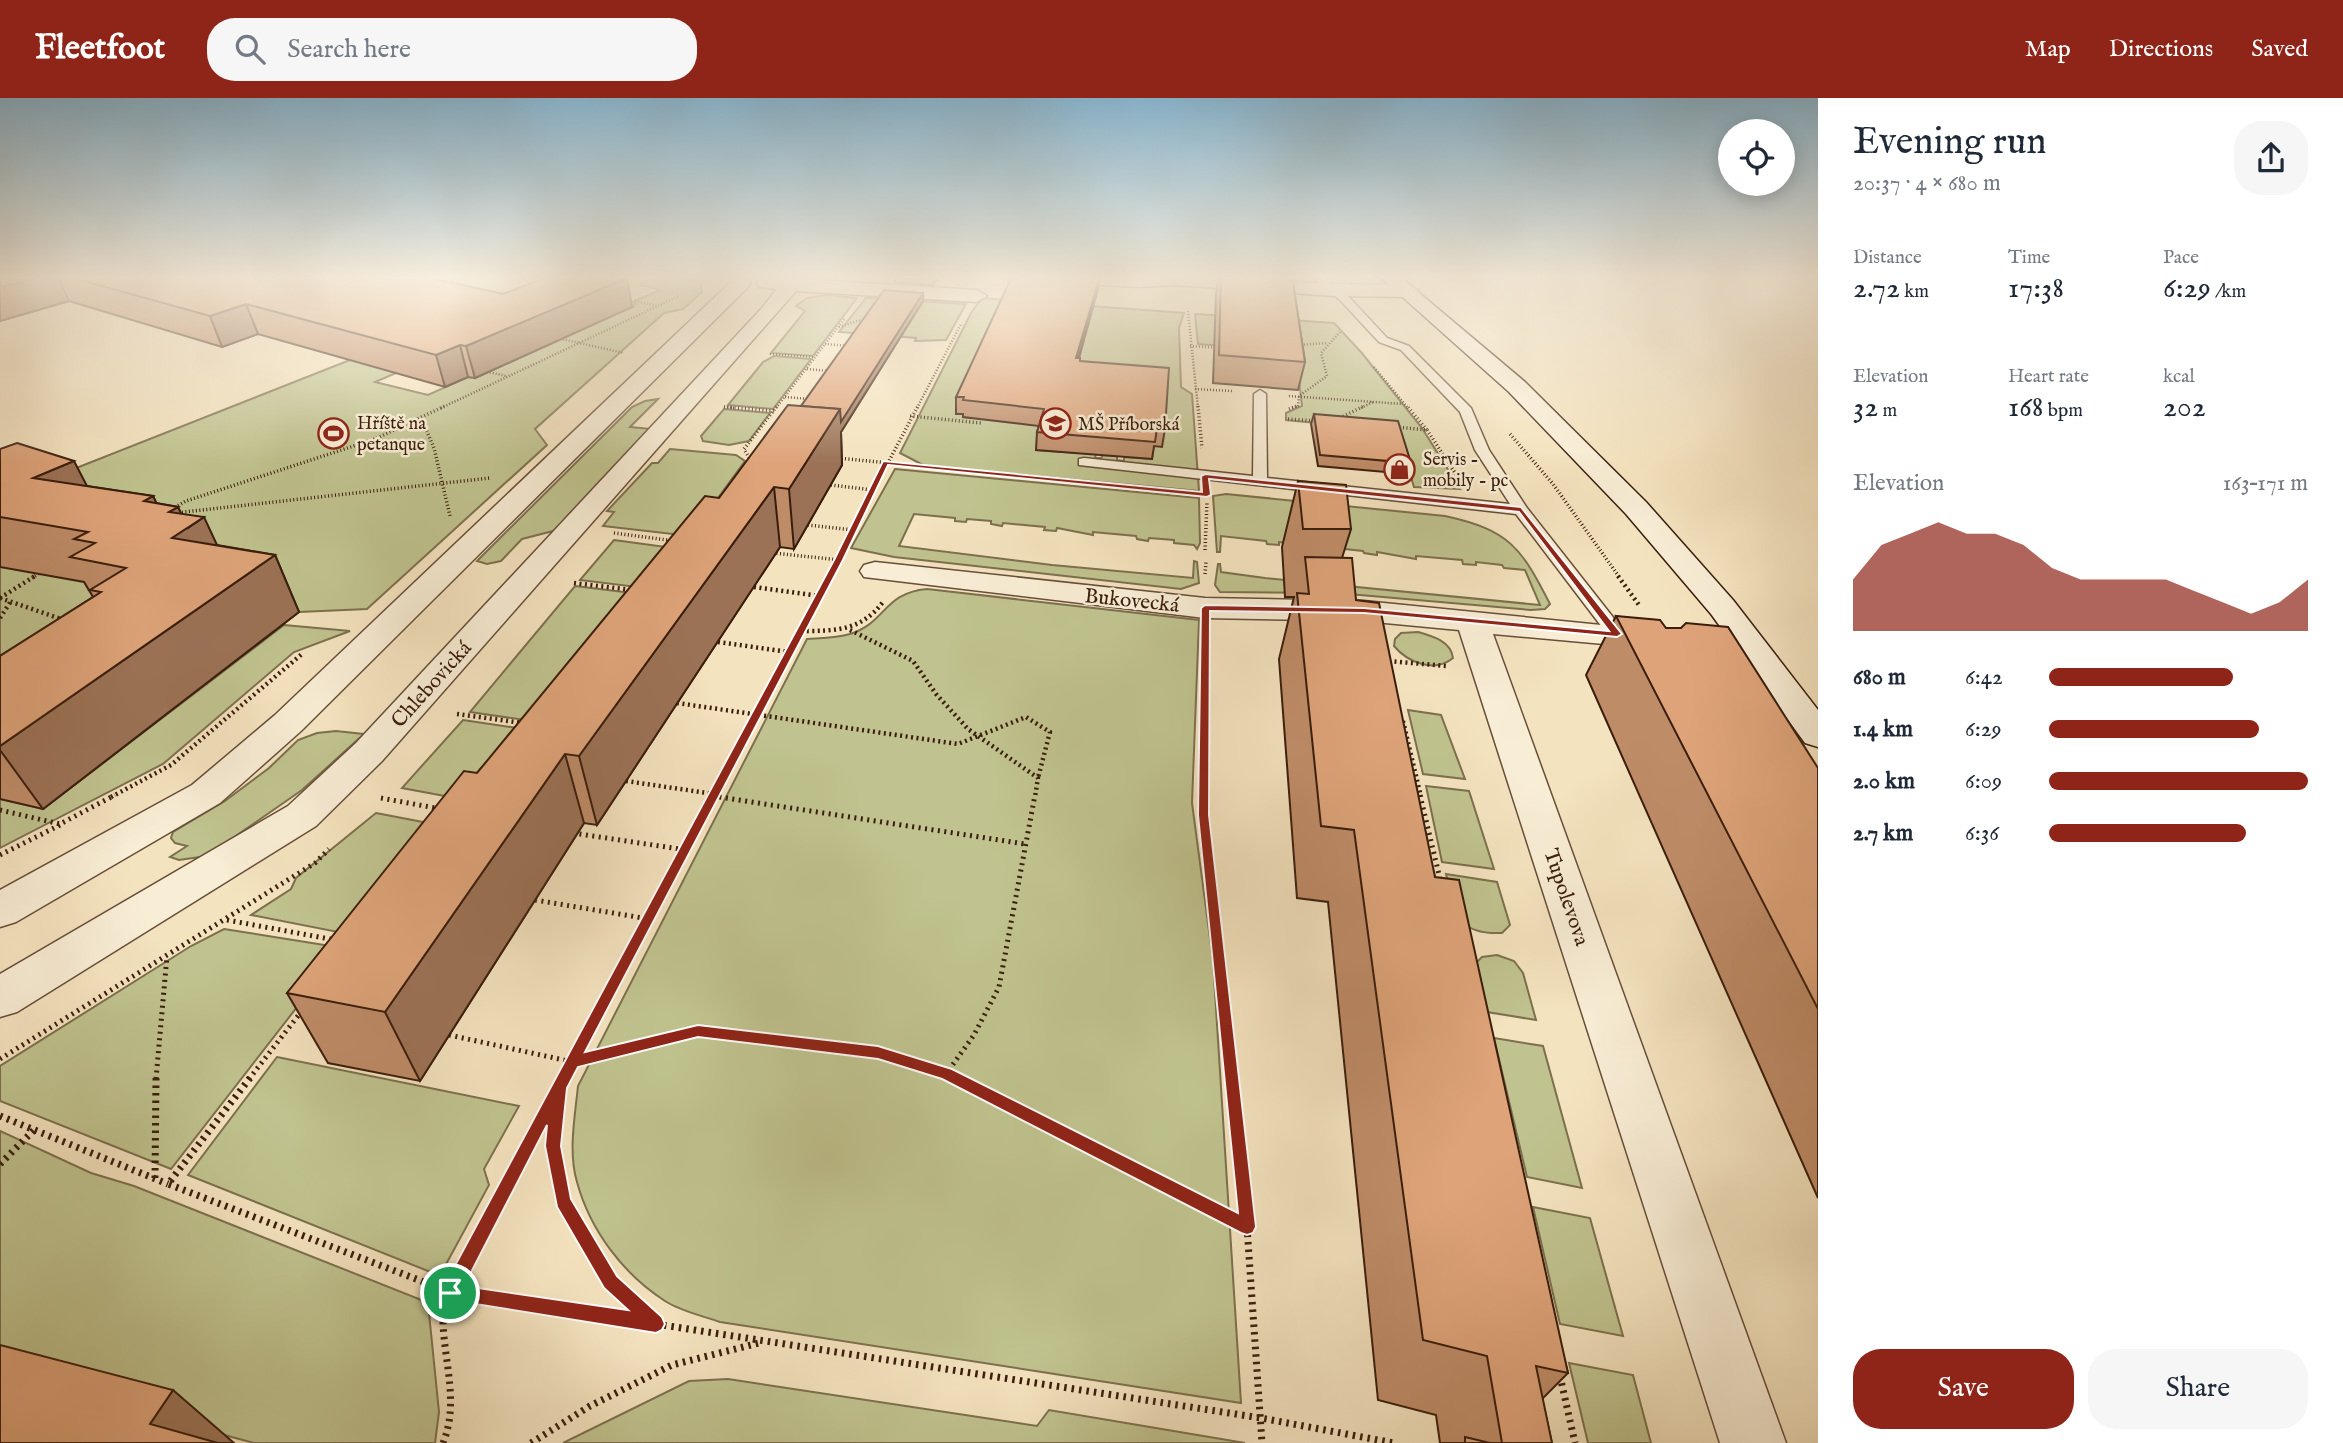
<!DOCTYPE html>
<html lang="en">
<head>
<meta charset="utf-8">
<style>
	:root { --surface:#fff; --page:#f6f6f7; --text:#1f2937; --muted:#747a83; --accent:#8f2418 }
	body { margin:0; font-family:"IM FELL English",serif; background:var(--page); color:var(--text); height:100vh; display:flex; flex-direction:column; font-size:26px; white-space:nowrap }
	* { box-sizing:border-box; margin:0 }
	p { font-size:23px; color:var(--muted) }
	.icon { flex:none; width:38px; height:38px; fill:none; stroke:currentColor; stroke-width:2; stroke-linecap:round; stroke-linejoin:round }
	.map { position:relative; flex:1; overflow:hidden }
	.sheet { display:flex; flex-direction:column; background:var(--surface); width:525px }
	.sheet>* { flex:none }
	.tools { position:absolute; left:1718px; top:21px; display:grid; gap:14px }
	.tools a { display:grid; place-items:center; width:77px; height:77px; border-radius:50%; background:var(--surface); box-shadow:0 4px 18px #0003; font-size:35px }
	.pin { position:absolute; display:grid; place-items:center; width:60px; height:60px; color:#fff; margin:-30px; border:4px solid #fff; border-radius:50%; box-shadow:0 2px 7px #0007 }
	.round { display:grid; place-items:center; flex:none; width:74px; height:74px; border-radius:28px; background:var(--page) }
	.headline { display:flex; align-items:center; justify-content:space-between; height:119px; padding:0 35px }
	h1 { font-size:38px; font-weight:600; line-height:52px }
	.figures { display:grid; grid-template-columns:repeat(3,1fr); gap:10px; height:119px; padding:7px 35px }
	.figures div { display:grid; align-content:center }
	.figures b { font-size:30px; font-weight:600 }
	.figures small { font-size:19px; font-weight:400 }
	.figures p { font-size:19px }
	.chart { height:196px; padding:14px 35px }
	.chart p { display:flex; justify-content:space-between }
	.chart svg { width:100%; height:126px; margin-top:7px; fill:var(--accent); opacity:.7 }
	.action { display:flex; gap:14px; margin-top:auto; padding:14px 35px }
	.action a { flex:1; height:80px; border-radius:28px; background:var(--accent); color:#fff; font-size:28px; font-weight:600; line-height:80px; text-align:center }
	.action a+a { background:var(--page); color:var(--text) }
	ul { padding:0 35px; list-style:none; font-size:23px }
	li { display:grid; grid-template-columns:112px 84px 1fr; align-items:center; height:52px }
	li i { height:18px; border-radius:9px; background:var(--accent) }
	header { display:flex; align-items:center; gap:42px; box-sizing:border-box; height:98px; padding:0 35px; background:var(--accent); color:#fff }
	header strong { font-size:33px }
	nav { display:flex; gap:38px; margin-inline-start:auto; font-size:24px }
	.search { width:490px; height:63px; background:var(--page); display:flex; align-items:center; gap:18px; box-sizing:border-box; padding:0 24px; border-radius:28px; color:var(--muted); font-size:26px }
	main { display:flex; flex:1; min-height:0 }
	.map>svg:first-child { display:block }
	.green { fill:#c0c38f; stroke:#7d704e; stroke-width:2; fill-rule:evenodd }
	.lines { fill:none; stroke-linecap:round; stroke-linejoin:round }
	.service-casing { stroke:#684e3a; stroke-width:3 }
	.minor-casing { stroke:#684e3a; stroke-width:3 }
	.secondary-casing { stroke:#3a1d0d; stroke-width:3 }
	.path-far4 { stroke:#3a1d0d; stroke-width:2.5; stroke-dasharray:1 2; stroke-linecap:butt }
	.path-far3 { stroke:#3a1d0d; stroke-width:3.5; stroke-dasharray:1 2.5; stroke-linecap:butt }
	.path-far2 { stroke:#3a1d0d; stroke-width:4.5; stroke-dasharray:2 3.5; stroke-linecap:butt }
	.path-far1 { stroke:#3a1d0d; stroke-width:5; stroke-dasharray:2 4.5; stroke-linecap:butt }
	.path { stroke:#3a1d0d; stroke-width:7; stroke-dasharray:2.5 5; stroke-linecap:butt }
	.service { fill:#f8edd5; fill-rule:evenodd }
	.minor { fill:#f8edd5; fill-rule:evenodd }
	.secondary { fill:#f8edd5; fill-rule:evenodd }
	.wall { fill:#bf8c68; stroke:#3a1d0d; stroke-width:2 }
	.shaded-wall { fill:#9b7255; stroke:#3a1d0d; stroke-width:2 }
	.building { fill:#dea379; stroke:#3a1d0d; stroke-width:2 }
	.route { fill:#8f2418; stroke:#fff; stroke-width:2; fill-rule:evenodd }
	.labels { text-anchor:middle; stroke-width:5; stroke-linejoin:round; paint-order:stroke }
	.far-poi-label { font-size:18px; fill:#3a1d0d; stroke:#f8edd5; text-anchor:start }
	.street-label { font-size:21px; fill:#3a1d0d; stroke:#f8edd5 }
</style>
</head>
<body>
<header>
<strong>Fleetfoot</strong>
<div class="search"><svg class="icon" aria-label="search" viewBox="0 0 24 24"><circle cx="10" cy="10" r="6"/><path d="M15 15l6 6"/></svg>Search here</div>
<nav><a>Map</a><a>Directions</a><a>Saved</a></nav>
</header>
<main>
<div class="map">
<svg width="1818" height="1345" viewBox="0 0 1818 1345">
	<rect width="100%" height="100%" fill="#f4e3bf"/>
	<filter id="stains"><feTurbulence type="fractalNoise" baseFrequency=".00286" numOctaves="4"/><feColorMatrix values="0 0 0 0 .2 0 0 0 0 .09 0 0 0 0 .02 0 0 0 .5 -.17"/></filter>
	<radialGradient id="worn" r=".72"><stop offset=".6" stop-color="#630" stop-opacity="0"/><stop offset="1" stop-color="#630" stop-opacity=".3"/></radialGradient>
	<g class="green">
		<path d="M563,178L613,182L375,284L428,297L468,279L475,280L636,206L632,204L660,192L640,187L651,181V178H681L700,184L702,194L683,211L664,215L535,331L547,347L367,511L299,514L230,502L118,490L0,637V400Z"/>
		<path d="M827,197L857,200L813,258L771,255L805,213L796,208L807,200Z"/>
		<path d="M866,200H869L966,206L946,242L915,243L916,240L839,234Z"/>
		<path d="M982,200L1184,215L1179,230L1181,289L1192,296L1199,393L925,368L900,355L971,215ZM985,250L1053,255L1059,253L1064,256L1066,251H1073L1070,264L1077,265L1069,266L1067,278H1072L1073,276H1078V279L1150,285L1149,300L1156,303H1148L1147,306L1130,305L1129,308L1123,307V304H1118V300L1061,295L1054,321L1062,322L1054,323L1053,327L1101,331V328H1107V331L1155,335L1154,345L1162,346V348H1154L1152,361L1124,359V363L1117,362V358L1103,357L1101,360H1095L1096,356L1037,352L1046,319L987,314L979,321L970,317L969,320L963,319L964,316L956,315L966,293L1039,299L1040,297H1045V300H1051L1059,272L1006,268L998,273L990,270L984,272V269L977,268Z"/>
		<path d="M1195,216L1334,225L1361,254L1422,330L1460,391L1414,389L1403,353L1337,327L1286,322V315L1302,308L1298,274L1251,250L1198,246Z"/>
		<path d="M774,258L811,261L773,311L728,307L763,264Z"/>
		<path d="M658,301L630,329L651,331L557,432L522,441L501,463L487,466L477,463L632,309L645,303Z"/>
		<path d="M724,311L770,315L749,343L729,347L703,343L701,338Z"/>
		<path d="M670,351L736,357L745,363L690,438L603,428L614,414L607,413L652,365H658Z"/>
		<path d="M895,371L1199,400L1200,445L1197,451L1194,447L1174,445V442L1149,440L1148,443L1137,441L1136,438L1093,434V437L1057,430L1056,433L1044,432L1045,429L1003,425L1002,428L991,426V423L967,421L966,424L955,423V420L914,416L899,448L1052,467L1193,480L1194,463L1197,464L1199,485L1181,491L894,459L851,450Z"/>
		<path d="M1226,396L1445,418C1509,432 1521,449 1550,506L1545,511L1531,512L1337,495L1220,494L1215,487L1218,466H1220L1221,474L1265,480L1540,507L1525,472L1504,470L1502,467L1476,464V467L1463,466L1462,462L1416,458V461L1377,454V457L1364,455L1363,453L1279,444V447L1267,446L1266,443L1221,438L1220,454H1217L1213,398Z"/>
		<path d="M614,442L666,449L645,490L580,482Z"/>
		<path d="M575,488L640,496L538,624L470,614Z"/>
		<path d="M927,491L1199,522L1192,705L1213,863L1241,1305L720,1224C703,1218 680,1213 665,1203C623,1176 590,1132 577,1084C568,1054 575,1018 578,988L807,541C821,540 836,540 850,536C886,525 883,495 927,491Z"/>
		<path d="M284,527L350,533L294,554L163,666L0,750V701L43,711Z"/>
		<path d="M1418,534C1432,538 1451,543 1453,560C1435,575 1408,565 1394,548L1395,541L1401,535Z"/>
		<path d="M1408,612L1441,617L1465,681L1423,676Z"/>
		<path d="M463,622L531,632L466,702L402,690Z"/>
		<path d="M336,633L364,636L302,692L207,758L179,762L170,759L187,748L175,745L171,740L173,734L225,703L269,670L298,642L317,635Z"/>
		<path d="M1426,688L1469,693L1494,771L1442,764Z"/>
		<path d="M376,715L428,725L353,837L251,817L291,791L296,780Z"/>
		<path d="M1446,776L1497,784L1510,827L1502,835C1455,837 1455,814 1446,776Z"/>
		<path d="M224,831L343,850L171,1071L0,1003V968L191,848Z"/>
		<path d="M1497,857L1514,863L1523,875L1536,922L1487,914L1476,865L1482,859Z"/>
		<path d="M1494,940L1543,948L1582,1090L1527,1079Z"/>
		<path d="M277,959L519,1008L484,1071L489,1087L444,1170L433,1175L188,1077Z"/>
		<path d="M0,1033L91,1075L134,1088L424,1203L429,1215L439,1314L435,1345H254L0,1277Z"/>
		<path d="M1533,1109L1590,1120L1623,1238L1560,1226Z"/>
		<path d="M1569,1265L1633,1277L1651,1345H1588Z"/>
		<path d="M728,1281L1037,1328L1049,1312L1245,1345H563L689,1283Z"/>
	</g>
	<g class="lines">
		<defs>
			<path id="service" d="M1311,178H1322L1348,198L1387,240L1409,248L1471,310L1489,352L1527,410L1623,532L1633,551L1630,555H1618L1608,537L1516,416L1079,367V361L1084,360L1253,378L1254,296L1260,292L1266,296L1267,380L1510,406L1475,352L1460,314L1401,252L1379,244L1340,202Z"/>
			<g id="minor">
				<path d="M742,178L751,184L749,188L301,633L220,705L16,824L0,829V792L192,687L275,617L735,180Z"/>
				<path d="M1034,178H1206L1333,186L1409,187L1419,193L1409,199L1333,198L1175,187L1139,189L1043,184Z"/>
				<path d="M766,179L977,192L987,198L977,204L796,193L382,663L316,728L17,914L0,919V876L288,708L356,645L762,210L777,191L759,189L757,185Z"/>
				<path d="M875,464L1205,500L1364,503L1671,534L1676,541L1671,548L1659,551L1493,536L1786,1345H1720L1459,532L1364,523L1205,520L864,479L860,473L864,467Z"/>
			</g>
			<path id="secondary" d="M1379,178H1399L1525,284L1646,404L1733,502L1818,612V649L1805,645L1711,516L1626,416L1509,294Z"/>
		</defs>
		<use href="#service" class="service-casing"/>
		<use href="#minor" class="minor-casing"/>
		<use href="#secondary" class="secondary-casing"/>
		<g class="path-far4">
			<path d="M635,203L657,208"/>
			<path d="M1188,213L1198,310"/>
			<path d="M839,229L861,222"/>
			<path d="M557,240L624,255"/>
			<path d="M825,246L850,248"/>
			<path d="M1298,247L1328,245"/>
			<path d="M1190,248L1220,250"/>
			<path d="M770,256L814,259"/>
			<path d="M1374,269L1408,310"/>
			<path d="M807,271L829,273"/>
			<path d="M484,273L506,278"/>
			<path d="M1195,291L1232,293"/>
			<path d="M1289,298L1403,306"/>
			<path d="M785,299L811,301"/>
			<path d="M724,309L736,310"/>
			<path d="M441,310L679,198"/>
			<path d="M776,310L845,220"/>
			<path d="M917,310L961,226"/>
			<path d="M1292,310L1298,308L1299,298L1327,278L1321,255L1340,234"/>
			<path d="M1361,310L1373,304"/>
		</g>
		<g class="path-far3">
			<path d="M1198,308L1202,350"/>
			<path d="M724,309L774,313"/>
			<path d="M1289,311L1297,308"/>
			<path d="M910,318L981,325"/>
			<path d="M421,320L434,350L450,418"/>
			<path d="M1340,320L1364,308"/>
			<path d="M1288,321L1317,323"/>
			<path d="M1396,329L1427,332L1407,308"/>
			<path d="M1427,332L1457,378"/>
			<path d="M1510,336L1553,386L1620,480"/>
			<path d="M838,360L1063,382"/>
			<path d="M751,363L744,351L777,308"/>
			<path d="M831,387L873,392"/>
			<path d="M172,411L186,403L375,341L445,308"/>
			<path d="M175,415L490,380"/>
			<path d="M808,427L853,432"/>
			<path d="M614,435L675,443"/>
			<path d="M1205,452L1207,404"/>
			<path d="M773,455L840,462"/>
			<path d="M1205,476L1206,464"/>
			<path d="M32,480L41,474"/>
			<path d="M827,480L918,308"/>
		</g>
		<g class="path-far2">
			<path d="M1618,478L1639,507"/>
			<path d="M574,485L632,492"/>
			<path d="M754,489L819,498"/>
			<path d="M0,500L35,478"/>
			<path d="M0,500L64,522"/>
			<path d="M0,520L11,503"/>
			<path d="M850,532L913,563L936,596L968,631L1038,680L1035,699"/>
			<path d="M801,533C835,533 861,533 883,504"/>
			<path d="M718,544L789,554"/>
			<path d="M1389,563L1446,568"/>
			<path d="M677,605L958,646L1026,619L1050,634L1038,680"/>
			<path d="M457,616L522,625"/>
			<path d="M1403,623L1421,699"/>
			<path d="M626,683L714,696"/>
			<path d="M713,698L718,699"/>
			<path d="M111,699L171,667L302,556"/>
			<path d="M711,699L828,478"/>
			<path d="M1203,699L1206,544"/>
		</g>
		<g class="path-far1">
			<path d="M1203,697V717L1231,981"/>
			<path d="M1420,697L1441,785"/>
			<path d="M713,698L1025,746"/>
			<path d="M381,700L441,711"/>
			<path d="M0,712L60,726L115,697"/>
			<path d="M573,735L686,752"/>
			<path d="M0,757L60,727"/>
			<path d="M535,802L649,821"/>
			<path d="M227,822L335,842"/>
			<path d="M449,937L573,964L698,933L878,954L946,976L974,937L999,889L1035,697"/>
			<path d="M0,961L315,765L329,751"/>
			<path d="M946,976L956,981"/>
			<path d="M156,981L167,858"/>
			<path d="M249,981L301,914"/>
			<path d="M562,981L712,697"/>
		</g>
		<g class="path">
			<path d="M250,980L168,1086L450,1194L1261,1320L1394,1345"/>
			<path d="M953,980L1247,1129"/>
			<path d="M1231,980L1247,1129L1262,1345"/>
			<path d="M559,995L553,1048L563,1104L610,1184L655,1225"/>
			<path d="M0,1018L168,1086"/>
			<path d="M0,1066L35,1031"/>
			<path d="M155,1080L156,980"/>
			<path d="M1560,1278L1575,1345"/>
			<path d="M443,1345C459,1306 445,1267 443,1226C443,1216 448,1204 450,1194L563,980"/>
			<path d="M531,1345L590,1308L672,1267L759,1245"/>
		</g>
		<use href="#service" class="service"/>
		<use href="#minor" class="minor"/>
		<use href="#secondary" class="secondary"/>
	</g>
	<g class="wall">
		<path d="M0,178H426H423L503,196L632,209L475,280L468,279L445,289L258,236L222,249L69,203L0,223Z"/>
		<path d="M895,178H939L933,187L895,184Z"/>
		<path d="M1219,178H1292L1305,264L1298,292L1213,285L1216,195Z"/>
		<path d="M1098,191L1079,260L1080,263L1165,331L1162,349L1154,348L1152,361L1036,352L1037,334L1039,328L963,319V316H956V299Z"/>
		<path d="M923,203L841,334L842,367L794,451L780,449L597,727L584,725L420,983L328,965L287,895L477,675L719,400L801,308Z"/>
		<path d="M1314,316L1411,365L1408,376L1318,368L1311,326Z"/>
		<path d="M0,351L87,388L153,398L156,405L178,409L181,416L217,447L275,457L299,514L43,711L0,701V558L93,499L84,484L0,469Z"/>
		<path d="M1298,383L1351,431L1342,460L1356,502L1435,779L1568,1275L1542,1301L1552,1345H1440L1436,1317L1378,1302L1328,804L1297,800L1279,561L1294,499H1285L1282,449Z"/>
		<path d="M1616,518L1666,530L1818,670V1100L1586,577Z"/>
	</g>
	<g class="shaded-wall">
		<path d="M44,178H57L69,203L0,223V189Z"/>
		<path d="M933,178H939L933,187Z"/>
		<path d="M1100,178L1098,191L1074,276L1076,260Z"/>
		<path d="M627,180L632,209L475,280L466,248Z"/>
		<path d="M923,195V203L841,334L842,367L794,451L789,391L840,311Z"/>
		<path d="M246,206L258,236L222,249L210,218Z"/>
		<path d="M460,247L468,279L445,289L436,257Z"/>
		<path d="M74,363L102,417L33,380Z"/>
		<path d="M774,389L780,449L597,727L579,658Z"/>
		<path d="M153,398L173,439L169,414L178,409L188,430L204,419L230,475L200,496L144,403Z"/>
		<path d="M275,457L299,514L43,711L0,652V648Z"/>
		<path d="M565,656L584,725L420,983L385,914Z"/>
		<path d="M173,1292L234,1345H174L150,1326Z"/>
	</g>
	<g class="building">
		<path d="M0,178H44L0,189Z"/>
		<path d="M66,178H420L503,196L550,178H626L627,180L466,248L460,247L436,257L246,206L210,218Z"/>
		<path d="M1012,178H1100L1076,260H1080V263L1169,270L1165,331L1157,330L1155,344L1037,334L1044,311L963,302L964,299H956Z"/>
		<path d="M1221,178H1292L1305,264L1219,257Z"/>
		<path d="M884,192L923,195L841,324L840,311L801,308Z"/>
		<path d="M788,307L840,311L789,391L774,389L579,658L565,656L385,914L287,895L464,673L477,675L705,398L719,400Z"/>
		<path d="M1314,316L1398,323L1411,365L1320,357Z"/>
		<path d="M17,345L74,363L33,380L153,398L144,403L178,409L169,414L204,419L172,440L275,457L0,648V558L101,494L90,492L126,470L70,459L95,445L74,441L88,434L0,419V351Z"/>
		<path d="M1298,383L1346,387L1351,431H1303Z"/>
		<path d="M1305,459L1352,460L1356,502L1379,505L1435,779L1459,782L1568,1275L1536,1268L1552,1345H1502L1487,1258L1423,1242L1354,732L1321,728L1297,495L1309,496Z"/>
		<path d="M1616,518L1660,522L1666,530H1681L1686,525L1728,529L1818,670V911Z"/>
		<path d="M0,1247L173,1292L150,1326L218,1345H0Z"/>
		<path d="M1465,1339L1490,1345H1465Z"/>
	</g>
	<linearGradient id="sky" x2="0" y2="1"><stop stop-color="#89b8d4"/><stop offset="0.49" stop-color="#faf2e2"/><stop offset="1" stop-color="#faf2e2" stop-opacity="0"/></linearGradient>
	<rect width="1818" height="366" fill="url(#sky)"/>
	<path class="route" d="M883,363L1202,394L1201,378L1205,376L1521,409L1622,536L1617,539L1364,515L1210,513L1209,717L1256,1129L1253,1135L1247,1137L1241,1135L942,981L878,961L698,939L578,969L567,990L561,1048L571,1101L617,1178L662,1219L665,1226L662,1232L656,1235L444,1201L442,1195L444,1188L834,462ZM888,367L1207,399L1211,397L1209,381L1519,414L1609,533L1364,510L1205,507L1201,510L1198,717L1238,1115L952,971L878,948L698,927L585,954L843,462ZM547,1027L545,1048L557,1109L604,1190L628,1212L464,1188Z"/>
	<defs>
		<symbol id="school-ring" viewBox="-11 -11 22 22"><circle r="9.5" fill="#f8edd5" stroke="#8f2418" stroke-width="1.5"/><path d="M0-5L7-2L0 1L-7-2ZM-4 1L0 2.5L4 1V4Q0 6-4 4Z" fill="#8f2418"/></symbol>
		<symbol id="stadium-ring" viewBox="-11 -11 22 22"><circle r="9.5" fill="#f8edd5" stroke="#8f2418" stroke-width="1.5"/><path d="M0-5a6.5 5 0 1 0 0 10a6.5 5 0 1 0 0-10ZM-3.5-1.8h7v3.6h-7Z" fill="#8f2418"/></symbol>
		<symbol id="shop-ring" viewBox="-11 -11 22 22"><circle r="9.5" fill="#f8edd5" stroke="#8f2418" stroke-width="1.5"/><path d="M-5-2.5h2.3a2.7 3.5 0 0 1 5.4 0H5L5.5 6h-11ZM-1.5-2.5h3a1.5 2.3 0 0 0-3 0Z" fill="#8f2418"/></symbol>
	</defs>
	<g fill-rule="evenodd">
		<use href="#school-ring" x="1038" y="308" width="35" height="35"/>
		<use href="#stadium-ring" x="316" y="318" width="35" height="35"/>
		<use href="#shop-ring" x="1382" y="354" width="35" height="35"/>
	</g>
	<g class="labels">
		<g class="far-poi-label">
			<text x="357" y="331">Hříště na<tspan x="357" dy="21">petanque</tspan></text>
			<text x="1078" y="332">MŠ Příborská</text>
			<text x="1423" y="367">Servis -<tspan x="1423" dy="21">mobily - pc</tspan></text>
		</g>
		<g class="street-label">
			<text transform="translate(1132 502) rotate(6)" y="7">Bukovecká</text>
			<text transform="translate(431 586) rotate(-48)" y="7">Chlebovická</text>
			<text transform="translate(1567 799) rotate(71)" y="7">Tupolevova</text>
		</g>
	</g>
	<rect width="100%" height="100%" filter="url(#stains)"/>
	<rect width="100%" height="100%" fill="url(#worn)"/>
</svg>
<div class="tools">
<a><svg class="icon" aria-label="locate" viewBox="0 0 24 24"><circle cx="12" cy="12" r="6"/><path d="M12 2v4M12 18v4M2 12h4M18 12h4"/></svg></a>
</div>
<div class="pin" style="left:450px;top:1195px;background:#1e9e55"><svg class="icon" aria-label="arrive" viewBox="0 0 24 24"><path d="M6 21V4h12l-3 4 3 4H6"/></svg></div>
</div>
<section class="sheet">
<div class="headline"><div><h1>Evening run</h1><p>20:37 · 4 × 680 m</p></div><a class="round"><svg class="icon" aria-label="share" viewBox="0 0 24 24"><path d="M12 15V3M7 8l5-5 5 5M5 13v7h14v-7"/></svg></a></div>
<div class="figures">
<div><p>Distance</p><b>2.72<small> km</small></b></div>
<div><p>Time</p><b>17:38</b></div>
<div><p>Pace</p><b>6:29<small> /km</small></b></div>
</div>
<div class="figures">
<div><p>Elevation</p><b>32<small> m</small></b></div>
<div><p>Heart rate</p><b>168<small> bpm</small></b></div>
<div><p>kcal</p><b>202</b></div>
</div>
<div class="chart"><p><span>Elevation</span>163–171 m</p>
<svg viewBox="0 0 160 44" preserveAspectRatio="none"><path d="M0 44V26L10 14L20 10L30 6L40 10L50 10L60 14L70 22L80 26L90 26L100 26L110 26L120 30L130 34L140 38L150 34L160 26V44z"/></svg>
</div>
<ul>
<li><b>680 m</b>6:42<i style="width:71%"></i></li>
<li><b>1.4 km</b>6:29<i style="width:81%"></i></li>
<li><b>2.0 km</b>6:09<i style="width:100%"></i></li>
<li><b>2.7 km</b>6:36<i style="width:76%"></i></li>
</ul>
<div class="action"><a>Save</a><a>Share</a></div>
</section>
</main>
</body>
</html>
